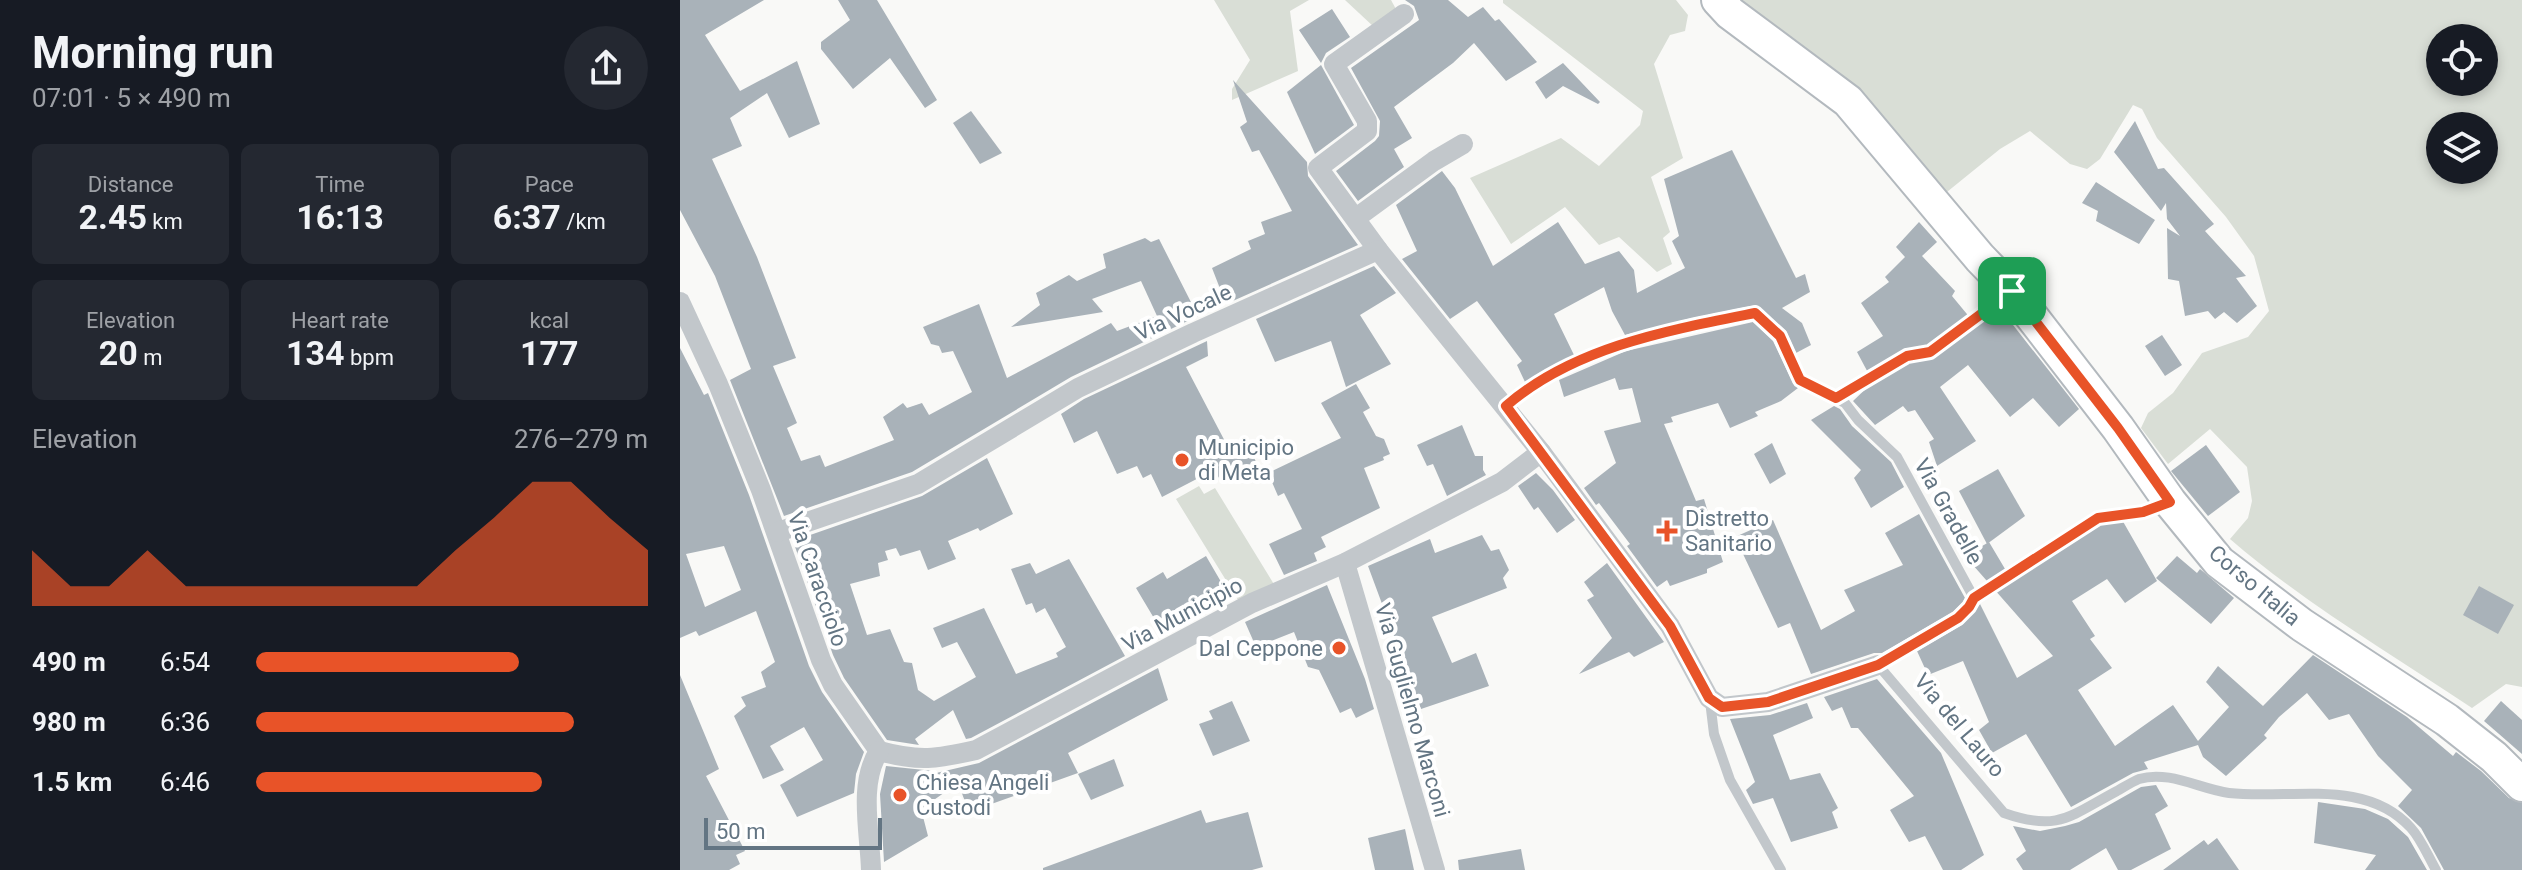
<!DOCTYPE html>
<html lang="en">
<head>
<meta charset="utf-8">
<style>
	:root { --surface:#171b24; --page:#242831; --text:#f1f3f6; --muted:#9ea1a6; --accent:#e85328 }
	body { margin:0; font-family:Roboto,sans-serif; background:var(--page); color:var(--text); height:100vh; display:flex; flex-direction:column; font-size:30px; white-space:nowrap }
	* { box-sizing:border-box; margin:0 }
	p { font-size:26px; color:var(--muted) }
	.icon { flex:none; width:44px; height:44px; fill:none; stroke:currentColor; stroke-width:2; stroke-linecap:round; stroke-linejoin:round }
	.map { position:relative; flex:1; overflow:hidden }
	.side { display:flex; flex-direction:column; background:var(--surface); width:680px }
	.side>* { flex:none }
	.controls { position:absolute; left:1746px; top:24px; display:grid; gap:16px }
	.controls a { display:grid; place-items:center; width:72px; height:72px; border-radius:50%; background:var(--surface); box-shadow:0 4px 12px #0003; font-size:40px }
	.scale { position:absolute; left:24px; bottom:20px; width:178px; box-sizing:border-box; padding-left:8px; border:4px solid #637583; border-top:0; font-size:22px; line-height:28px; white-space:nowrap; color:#637583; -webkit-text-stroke:6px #fff; paint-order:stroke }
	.pin { position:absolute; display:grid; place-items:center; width:68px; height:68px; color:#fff; margin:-34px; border-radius:16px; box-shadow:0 4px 12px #0006 }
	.round { display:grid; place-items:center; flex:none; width:84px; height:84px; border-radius:42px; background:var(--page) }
	.overview { display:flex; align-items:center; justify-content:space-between; height:136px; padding:0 32px }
	h1 { font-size:44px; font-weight:700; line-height:60px }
	.stats { display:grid; grid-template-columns:repeat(3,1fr); gap:12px; height:136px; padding:8px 32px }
	.stats div { display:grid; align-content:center; border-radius:12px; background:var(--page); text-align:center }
	.stats b { font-size:34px; font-weight:700 }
	.stats small { font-size:22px; font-weight:400 }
	.stats p { font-size:22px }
	.chart { height:224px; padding:16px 32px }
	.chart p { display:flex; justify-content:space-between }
	.chart svg { width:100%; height:144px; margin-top:8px; fill:var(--accent); opacity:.7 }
	ul { padding:0 32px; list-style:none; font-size:26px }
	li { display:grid; grid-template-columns:128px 96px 1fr; align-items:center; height:60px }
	li i { height:20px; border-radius:10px; background:var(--accent) }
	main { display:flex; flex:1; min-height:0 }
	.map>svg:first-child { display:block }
	.green { fill:#d9ded6; fill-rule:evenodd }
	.building { fill:#a9b2b9; fill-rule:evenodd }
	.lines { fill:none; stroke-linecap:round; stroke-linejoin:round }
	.primary-casing { stroke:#b3b9be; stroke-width:36 }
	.path { stroke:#babec1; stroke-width:4; stroke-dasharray:4 4; stroke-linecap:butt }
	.service { stroke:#c2c7cb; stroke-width:10 }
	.minor { stroke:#c2c7cb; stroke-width:20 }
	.primary { stroke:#fff; stroke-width:32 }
	.route-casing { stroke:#fff; stroke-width:16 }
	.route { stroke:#e85328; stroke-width:10 }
	.poi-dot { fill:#e85328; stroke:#fff; stroke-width:3 }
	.labels { text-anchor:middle; stroke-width:8; stroke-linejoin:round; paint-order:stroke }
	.street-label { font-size:22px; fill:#637583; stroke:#fff }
	.poi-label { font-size:22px; fill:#637583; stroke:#fff; text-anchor:start }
</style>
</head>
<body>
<main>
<section class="side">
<div class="overview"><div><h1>Morning run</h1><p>07:01 · 5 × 490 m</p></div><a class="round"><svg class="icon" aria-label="share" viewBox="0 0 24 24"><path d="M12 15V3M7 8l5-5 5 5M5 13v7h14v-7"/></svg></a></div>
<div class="stats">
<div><p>Distance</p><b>2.45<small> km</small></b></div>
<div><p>Time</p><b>16:13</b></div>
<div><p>Pace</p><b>6:37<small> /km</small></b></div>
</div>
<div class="stats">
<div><p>Elevation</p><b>20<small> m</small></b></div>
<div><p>Heart rate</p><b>134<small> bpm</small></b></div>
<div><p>kcal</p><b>177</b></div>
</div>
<div class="chart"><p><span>Elevation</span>276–279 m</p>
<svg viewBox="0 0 160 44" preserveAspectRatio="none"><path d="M0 44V27L10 38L20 38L30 27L40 38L50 38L60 38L70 38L80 38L90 38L100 38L110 27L120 17L130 6L140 6L150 17L160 27V44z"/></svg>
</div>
<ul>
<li><b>490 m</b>6:54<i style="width:67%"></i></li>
<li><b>980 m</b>6:36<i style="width:81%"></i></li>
<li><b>1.5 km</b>6:46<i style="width:73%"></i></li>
</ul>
</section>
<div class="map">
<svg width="1842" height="870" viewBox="0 0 1842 870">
	<rect width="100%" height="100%" fill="#f9f9f7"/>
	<g class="green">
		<path d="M534,0H629L610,11L618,71L552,100V89L570,60Z"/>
		<path d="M665,0H711L717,11L694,27Z"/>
		<path d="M823,0H996L1008,15L1005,31L990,35L974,64L1003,158L971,177L990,232L983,238L992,264L977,272L939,237L919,245L885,207L831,244L790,178L881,138L919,166L960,125L963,111L823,3Z"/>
		<path d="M1049,0H1842V687L1826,684L1792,708C1711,654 1624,603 1550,539L1568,518L1572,501L1567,467L1530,429L1488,464L1461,428L1468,413L1493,393L1522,353L1568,337L1589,311L1574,256L1546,217L1477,138L1462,109L1453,105L1420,159L1407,169L1390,164L1350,131L1320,149L1262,196ZM1760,38H1804V82H1760ZM1760,126H1804V170H1760Z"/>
		<path d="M519,486L524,494L535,488L595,586L560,603L496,499Z"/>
	</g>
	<g class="building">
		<path d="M0,0H84L25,35L60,91L117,61L140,124L109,138L87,93L50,118L62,146L32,159L77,257L116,358L93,366L117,423L107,428L121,461L140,455L145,467L214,440L203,417L223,403L227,408L242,403L249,415L292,392L273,351L262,353L259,346L251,344L243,327L299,304L327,378L431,323L437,331L477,316L461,281L412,299L423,312L331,327L360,305L356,293L389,275L397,281L426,268L423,254L465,238L471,242L479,239L518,316L391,377L232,472L104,516L50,380L71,369L35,276L0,210Z"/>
		<path d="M158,0H197L257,100L245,108L210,58L173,89L141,49V42L170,20Z"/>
		<path d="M725,0H768L788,17L803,7L815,21L819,19L857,62L826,81L794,43L773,63L714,107L732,138L714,149L724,167L678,201L656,171L695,141L699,136L700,121L671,68L739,20L734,6Z"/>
		<path d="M652,9L670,37L646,53L641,63L619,30Z"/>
		<path d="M883,63L920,102L918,104L883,86L866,99L855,82Z"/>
		<path d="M641,65L674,125L635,154L607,92Z"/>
		<path d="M553,80L627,162L628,176L678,245L546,304L532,268L571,249L568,241L585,234L581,222L612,211L579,150L572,152L560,127L567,122Z"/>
		<path d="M291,111L322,153L300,164L273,123Z"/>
		<path d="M1455,121L1478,169L1484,168L1534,224L1525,231L1566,276L1556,278L1577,306L1557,323L1544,312L1535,319L1528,311L1505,316L1499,281L1488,279L1487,228L1500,236L1487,219L1486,203L1481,211L1434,152Z"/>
		<path d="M1052,150L1116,278L1125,274L1130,292L1102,308L1122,323L1131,345L1116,353L1106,331L1076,305L1008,319L945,335L932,311L924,287L874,314L894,355L845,382L837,365L842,361L797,301L770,319L722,259L737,251L716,205L762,171L775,188L813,266L878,222L905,264L939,251L954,270L957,293L1005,268L992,241L999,236L984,179Z"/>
		<path d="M1416,182L1475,220L1459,244L1416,221L1418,211L1402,203Z"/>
		<path d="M1239,222L1257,242L1242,256L1275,291L1272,296L1296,325L1309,315L1317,324L1326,316L1399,409L1379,427L1353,398L1330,417L1288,365L1260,387L1296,441L1257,466L1249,442L1254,439L1235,410L1228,412L1223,406L1195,425L1173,401L1193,382L1177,352L1203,336L1181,303L1209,282L1205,277L1225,257L1216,247Z"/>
		<path d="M694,266L716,293L680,315L711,364L666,387L651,341L595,362L576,319Z"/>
		<path d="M1073,322L1093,341L1113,383L1118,388L1101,401L1075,412L1078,416L1050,428L1038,403L991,417L993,422L984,424L1016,501L1024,499L1043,562L1027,569V573L990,586L987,580L977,587L947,546L950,544L919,503L916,505L904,488L936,463L924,431L961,422L952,388L939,390L935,378L884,397L879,380L946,351Z"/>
		<path d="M1482,335L1502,365L1485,376L1465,346Z"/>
		<path d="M527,341L528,356L506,367L549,449L566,441L578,466L541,481L534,470L482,497L471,474L463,478L457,466L437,474L417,431L394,443L381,414L404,399Z"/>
		<path d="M0,348L24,395L28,393L69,495L129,666L142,692L184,752L176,774L174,793L117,817L100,785L143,760L124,727L90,746L104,770L83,779L54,716L66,706L61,697L86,687L81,672L95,662L76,611L19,636L16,631L0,638ZM44,546L61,590L25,607L6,554Z"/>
		<path d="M676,384L690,408L683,412L696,436L704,439L710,454L703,457L704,460L684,468L700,508L641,537L646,547L634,553L637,561L604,575L589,544L622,529L604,493L598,496L588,473L661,438L641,403Z"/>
		<path d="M1154,406L1160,409L1172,426L1211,462L1224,487L1191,508L1174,478L1181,470L1131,420Z"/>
		<path d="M782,425L795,456H803V470L806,475L767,496L753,464L747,466L737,445Z"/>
		<path d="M1092,443L1106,474L1090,484L1074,454Z"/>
		<path d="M1526,445L1560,492L1528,516L1491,471Z"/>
		<path d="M307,458L333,514L300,531L298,528L268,541L276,559L248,570L240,550L220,556L216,548L205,551L208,560L198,563L200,576L170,584L187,635L210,629L224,662L232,663L238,690L254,701L296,677L277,642L262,648L253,628L304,608L336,674L378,657L376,653L386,647L365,608L356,613L352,603L346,605L331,569L350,563L356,574L389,559L445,656L291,738L286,739L273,710L235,739L239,745L207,740L164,678L153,655L113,541L242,496Z"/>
		<path d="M1318,469L1345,516L1307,544L1279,491Z"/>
		<path d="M856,473L873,490L895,520L877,533L858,507L854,510L838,486Z"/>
		<path d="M1239,514L1285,598L1283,602L1273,612L1202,653H1194L1131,674L1110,623L1098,628L1055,537L1093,520L1141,630L1175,611L1164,590L1223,565L1205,533Z"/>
		<path d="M1441,518L1477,581L1445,603L1427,579L1392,601L1415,636L1410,639L1432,668L1398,690L1435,746L1493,705L1518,741L1549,707L1526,682L1538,666L1583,706L1633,655L1727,717L1773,756L1776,752L1801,771L1829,798L1842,803V870H1764L1741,828L1718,806L1732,790L1698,756L1669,714L1649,720L1627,693L1599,717L1584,735L1587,738L1546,776L1523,757L1518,745L1464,762L1468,769L1453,773L1391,807L1346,734L1312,753L1299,730L1309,722L1283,661L1248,675L1237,651L1282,625L1300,604L1337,678L1373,656L1285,556L1309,542L1331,579L1421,525Z"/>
		<path d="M802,535L811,551L819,549L829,570L823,578L827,588L752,617L772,663L796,653L809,686L741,709L688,566L750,539L755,553Z"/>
		<path d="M526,556L551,599L484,635L456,588L483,572L487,579Z"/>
		<path d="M1497,556L1517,573L1520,569L1554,598L1531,624L1476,578Z"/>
		<path d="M927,563L984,642L954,657L949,652L899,674L932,638L907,600L914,596L904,582Z"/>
		<path d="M647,585L685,679L694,709L676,718L671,708L660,713L639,670L628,667L614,632L576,647L565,622Z"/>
		<path d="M1799,586L1834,605L1818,634L1783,615Z"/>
		<path d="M478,668L488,700L388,753L398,773L289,812L278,783L241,809L248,836L204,862L200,794L206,766L254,771L256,773L299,763Z"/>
		<path d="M0,675L39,769L26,776L65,851L56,855L60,864L49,870H0Z"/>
		<path d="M1197,679L1261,753L1304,855L1281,870H1263L1245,836L1229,842L1210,810L1234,796L1178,728H1171L1162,707L1152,711L1144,697Z"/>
		<path d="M552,701L570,741L533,756L519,724L533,719L529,711Z"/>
		<path d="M1821,701L1842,720V754L1804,721Z"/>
		<path d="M1127,703L1133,718L1093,735L1110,780L1140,773L1158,808L1152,812L1158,828L1111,842L1093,798L1073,804L1066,790L1075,782L1050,719L1090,715Z"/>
		<path d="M434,759L444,786L411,800L398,774Z"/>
		<path d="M1476,785L1488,806L1475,814L1491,849L1451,870H1438L1426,848L1390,870H1343L1336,859L1346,851L1333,826L1360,831L1385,826L1399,822L1461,787Z"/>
		<path d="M1638,802L1685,809L1708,819L1728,837L1747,870H1685L1696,855L1634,843Z"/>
		<path d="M521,810L526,823L568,812L583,867L572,870H363V868Z"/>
		<path d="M725,829L734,870H695L688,838Z"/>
		<path d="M1537,838L1559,870H1483L1524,840L1528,845Z"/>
		<path d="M841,849L845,870H779L778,860Z"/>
	</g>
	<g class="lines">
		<defs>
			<path id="primary" d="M1038,0L1050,13L1168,101L1300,258L1332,291L1438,428L1490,502L1539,562L1622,625L1767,720L1814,757L1842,785"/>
		</defs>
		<use href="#primary" class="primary-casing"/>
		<g class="path">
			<path d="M1172,388L1227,356L1250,352L1311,308"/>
			<path d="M1306,590L1418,518L1464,512"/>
		</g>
		<g class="service">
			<path d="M826,406C894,347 989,330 1075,313L1100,336L1120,380L1165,403L1178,420L1217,457L1294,598L1289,607L1278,618L1198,665L1324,813C1378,832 1390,816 1437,791C1444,787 1452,782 1459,779C1489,770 1520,789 1549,793C1609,800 1685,777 1731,828C1741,839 1748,856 1756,870"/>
			<path d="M1030,701L1034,734L1050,780L1101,870"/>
		</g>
		<g class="minor">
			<path d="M676,218L754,161L783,144"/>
			<path d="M698,250L638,168L687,131V121L654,64L724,14"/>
			<path d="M0,302L38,384L81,490L141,660L153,685L199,751"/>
			<path d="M98,532L238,484L398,388L513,333L698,250L861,452"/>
			<path d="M665,563L755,870"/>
			<path d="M199,751C240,762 256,759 296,750L572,603L665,563L822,482L861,452L990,626L1029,698L1042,707L1088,702L1198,665"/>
			<path d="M191,870C190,833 178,783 199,751"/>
		</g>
		<use href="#primary" class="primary"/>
	</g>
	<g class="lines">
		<defs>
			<path id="route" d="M1332,291L1438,428L1490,502L1463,512L1418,518L1294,598L1289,607L1278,618L1198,665L1088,702L1042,707L1029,698L990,626L826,406C894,347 989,330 1075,313L1100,336L1120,380L1156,398L1227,356L1250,352Z"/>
		</defs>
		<use href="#route" class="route-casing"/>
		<use href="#route" class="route"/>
	</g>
	<g class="poi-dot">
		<circle cx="502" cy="460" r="8"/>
		<path d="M983 519h8v8h8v8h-8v8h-8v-8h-8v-8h8z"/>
		<circle cx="659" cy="648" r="8"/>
		<circle cx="220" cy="795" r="8"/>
	</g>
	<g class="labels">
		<g class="street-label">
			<text transform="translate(503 312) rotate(-25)" y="8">Via Vocale</text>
			<text transform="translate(1269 511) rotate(61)" y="8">Via Gradelle</text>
			<text transform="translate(138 579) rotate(71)" y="8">Via Caracciolo</text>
			<text transform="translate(1575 585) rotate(40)" y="8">Corso Italia</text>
			<text transform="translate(502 614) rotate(-28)" y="8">Via Municipio</text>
			<text transform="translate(733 710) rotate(74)" y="8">Via Guglielmo Marconi</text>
			<text transform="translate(1280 725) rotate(50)" y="8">Via del Lauro</text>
		</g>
		<g class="poi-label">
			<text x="518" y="455">Municipio<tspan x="518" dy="25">di Meta</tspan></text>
			<text x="1005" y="526">Distretto<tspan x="1005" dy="25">Sanitario</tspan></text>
			<text x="643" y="656" text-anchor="end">Dal Ceppone</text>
			<text x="236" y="790">Chiesa Angeli<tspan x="236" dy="25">Custodi</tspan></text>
		</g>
	</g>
</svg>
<div class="controls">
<a><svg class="icon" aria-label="locate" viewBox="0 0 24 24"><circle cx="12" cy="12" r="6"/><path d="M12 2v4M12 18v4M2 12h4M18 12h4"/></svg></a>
<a><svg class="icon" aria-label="layers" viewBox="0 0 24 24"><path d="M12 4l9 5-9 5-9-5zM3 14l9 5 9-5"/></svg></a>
</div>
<div class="scale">50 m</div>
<div class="pin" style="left:1332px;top:291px;background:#1e9e55"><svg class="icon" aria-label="arrive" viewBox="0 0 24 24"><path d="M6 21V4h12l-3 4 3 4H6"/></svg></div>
</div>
</main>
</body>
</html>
